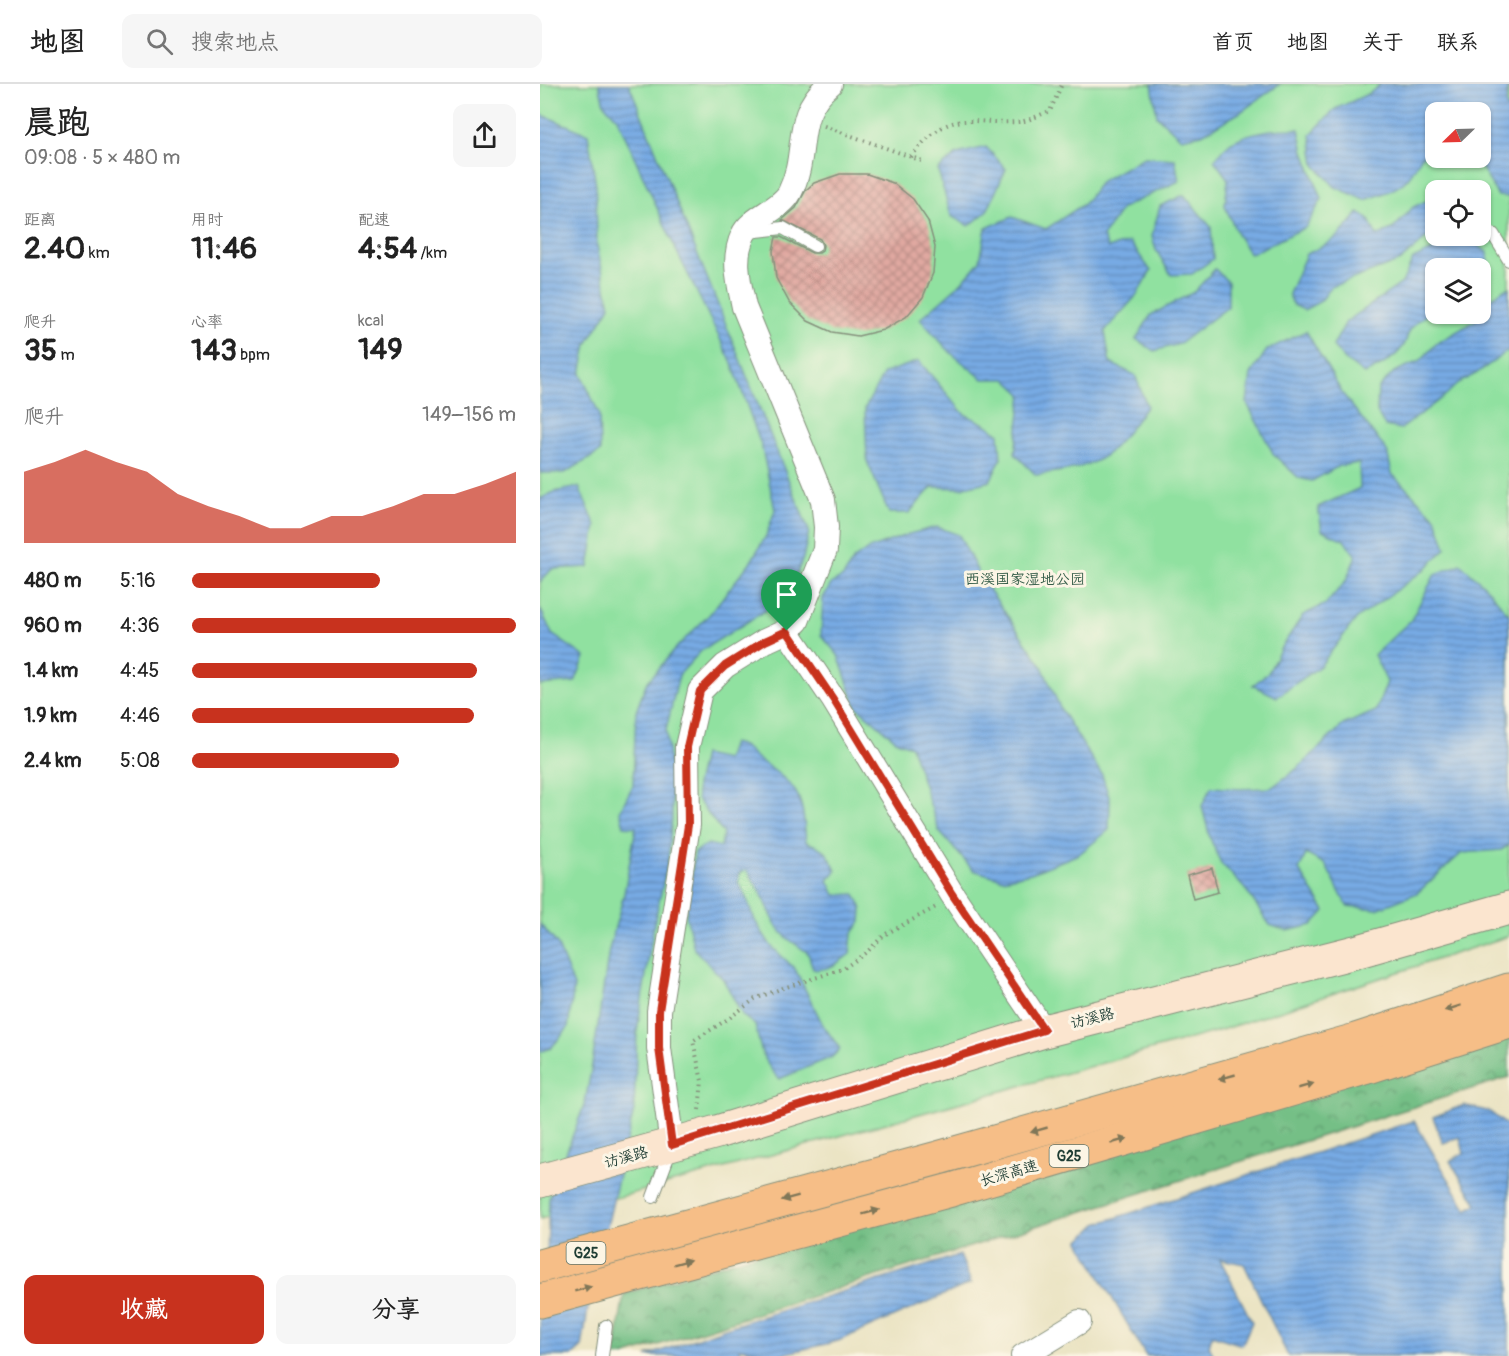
<!DOCTYPE html>
<html lang="zh">
<head>
<meta charset="utf-8">
<style>
	:root { --surface:#fff; --page:#f6f6f6; --text:#222; --muted:#767676; --line:#e0e0e0; --accent:#c8321e }
	body { margin:0; font-family:Pangolin,"LXGW WenKai TC",sans-serif; background:var(--page); color:var(--text); height:100vh; display:flex; flex-direction:column; font-size:22px; white-space:nowrap }
	* { box-sizing:border-box; margin:0 }
	p { font-size:20px; color:var(--muted) }
	.icon { flex:none; width:33px; height:33px; fill:none; stroke:currentColor; stroke-width:2; stroke-linecap:round; stroke-linejoin:round }
	.map { position:relative; flex:1; overflow:hidden }
	.panel { display:flex; flex-direction:column; background:var(--surface); width:540px }
	.panel>* { flex:none }
	.needle { width:39px; rotate:247deg }
	.tools { position:absolute; left:885px; top:18px; display:grid; gap:12px }
	.tools a { display:grid; place-items:center; width:66px; height:66px; border-radius:12px; background:var(--surface); box-shadow:0 2px 4px #0004; font-size:30px }
	.pin { position:absolute; display:grid; place-items:center; width:51px; height:51px; color:#fff; margin:-62px -26px; border-radius:50% 50% 50% 0; rotate:-45deg; box-shadow:0 0 6px #0007 }
	.pin .icon { rotate:45deg }
	.round { display:grid; place-items:center; flex:none; width:63px; height:63px; border-radius:12px; background:var(--page) }
	.head { display:flex; align-items:center; justify-content:space-between; height:102px; padding:0 24px }
	h1 { font-size:33px; font-weight:700; line-height:45px }
	.stats { display:grid; grid-template-columns:repeat(3,1fr); gap:9px; height:102px; padding:6px 24px }
	.stats div { display:grid; align-content:center }
	.stats b { font-size:30px; font-weight:700 }
	.stats small { font-size:16px; font-weight:400 }
	.stats p { font-size:16px }
	.chart { height:168px; padding:12px 24px }
	.chart p { display:flex; justify-content:space-between }
	.chart svg { width:100%; height:108px; margin-top:6px; fill:var(--accent); opacity:.7 }
	.action { display:flex; gap:12px; margin-top:auto; padding:12px 24px }
	.action a { flex:1; height:69px; border-radius:12px; background:var(--accent); color:#fff; font-size:24px; font-weight:700; line-height:69px; text-align:center }
	.action a+a { background:var(--page); color:var(--text) }
	ul { padding:0 24px; list-style:none; font-size:20px }
	li { display:grid; grid-template-columns:96px 72px 1fr; align-items:center; height:45px }
	li i { height:15px; border-radius:8px; background:var(--accent) }
	header { display:flex; align-items:center; gap:36px; box-sizing:border-box; height:84px; padding:0 30px; background:var(--surface); border-bottom:2px solid var(--line) }
	header strong { font-size:28px }
	nav { display:flex; gap:33px; margin-inline-start:auto; font-size:21px }
	.search { width:420px; height:54px; background:var(--page); display:flex; align-items:center; gap:15px; box-sizing:border-box; padding:0 21px; border-radius:12px; color:var(--muted); font-size:22px }
	main { display:flex; flex:1; min-height:0 }
	.map>svg:first-child { display:block }
	.forest { fill:url(#forest-crowns); stroke:#4a7e5d; stroke-width:1.5 }
	.park { fill:#90e1a0; stroke:#588f6a; stroke-width:1.5; fill-rule:evenodd }
	.water { fill:url(#water-rules); stroke:#4b748c; stroke-width:1.5 }
	.building { fill:url(#building-cross-hatch) }
	.lines { fill:none; stroke-linecap:round; stroke-linejoin:round }
	.lane-casing { stroke:#85907c; stroke-width:14 }
	.street-casing { stroke:#85907c; stroke-width:26 }
	.secondary-casing { stroke:#85907c; stroke-width:35 }
	.highway-casing { stroke:#85907c; stroke-width:35 }
	.path { stroke:#85907c; stroke-width:4; stroke-dasharray:1.5 4.5; stroke-linecap:butt }
	.lane { stroke:#fff; stroke-width:12 }
	.street { stroke:#fff; stroke-width:24 }
	.secondary { stroke:#fbe5cf; stroke-width:33 }
	.highway { stroke:#f6be87; stroke-width:33 }
	.oneway { fill:#807759 }
	.route-casing { stroke:#fff; stroke-width:12 }
	.route { stroke:#c8321e; stroke-width:8 }
	.labels { text-anchor:middle; stroke-width:6; stroke-linejoin:round; paint-order:stroke }
	.shield { fill:#fcf5e5; stroke:#617469; stroke-width:1.5 }
	.shield-label { font-size:14px; font-weight:bold; fill:#1f3d34 }
	.park-label { font-size:15px; fill:#365e4a; stroke:#fcf5e5 }
	.street-label { font-size:15px; fill:#1f3d34; stroke:#fcf5e5 }
</style>
</head>
<body>
<header>
<strong>地图</strong>
<div class="search"><svg class="icon" aria-label="search" viewBox="0 0 24 24"><circle cx="10" cy="10" r="6"/><path d="M15 15l6 6"/></svg>搜索地点</div>
<nav><a>首页</a><a>地图</a><a>关于</a><a>联系</a></nav>
</header>
<main>
<section class="panel">
<div class="head"><div><h1>晨跑</h1><p>09:08 · 5 × 480 m</p></div><a class="round"><svg class="icon" aria-label="share" viewBox="0 0 24 24"><path d="M12 15V3M7 8l5-5 5 5M5 13v7h14v-7"/></svg></a></div>
<div class="stats">
<div><p>距离</p><b>2.40<small> km</small></b></div>
<div><p>用时</p><b>11:46</b></div>
<div><p>配速</p><b>4:54<small> /km</small></b></div>
</div>
<div class="stats">
<div><p>爬升</p><b>35<small> m</small></b></div>
<div><p>心率</p><b>143<small> bpm</small></b></div>
<div><p>kcal</p><b>149</b></div>
</div>
<div class="chart"><p><span>爬升</span>149–156 m</p>
<svg viewBox="0 0 160 44" preserveAspectRatio="none"><path d="M0 44V15L10 11L20 6L30 11L40 15L50 24L60 29L70 33L80 38L90 38L100 33L110 33L120 29L130 24L140 24L150 20L160 15V44z"/></svg>
</div>
<ul>
<li><b>480 m</b>5:16<i style="width:58%"></i></li>
<li><b>960 m</b>4:36<i style="width:100%"></i></li>
<li><b>1.4 km</b>4:45<i style="width:88%"></i></li>
<li><b>1.9 km</b>4:46<i style="width:87%"></i></li>
<li><b>2.4 km</b>5:08<i style="width:64%"></i></li>
</ul>
<div class="action"><a>收藏</a><a>分享</a></div>
</section>
<div class="map">
<svg width="969" height="1272" viewBox="0 0 969 1272">
	<defs>
		<pattern id="forest-crowns" width="20" height="18" patternUnits="userSpaceOnUse" patternTransform="scale(1.5)"><rect width="20" height="18" fill="#74bf86"/><path d="M2 6a3 3 0 1 1 6 0M12 15a3 3 0 1 1 6 0" fill="none" stroke="#5f9c6e"/></pattern>
		<pattern id="water-rules" width="6" height="5" patternUnits="userSpaceOnUse" patternTransform="scale(1.5)"><rect width="6" height="5" fill="#77aae4"/><path d="M0 2.5h6" fill="none" stroke="#618cba"/></pattern>
		<pattern id="building-cross-hatch" width="8" height="8" patternUnits="userSpaceOnUse" patternTransform="scale(1.5)"><rect width="8" height="8" fill="#e1a9a1"/><path d="M0 0l8 8M0 8l8-8" fill="none" stroke="#b68b84"/></pattern>
	</defs>
	<rect width="100%" height="100%" fill="#fcf5e5"/>
	<filter id="ink" filterUnits="userSpaceOnUse"><feTurbulence type="fractalNoise" baseFrequency=".0167" numOctaves="2"/><feDisplacementMap in="SourceGraphic" scale="12" xChannelSelector="R" yChannelSelector="G"/><feConvolveMatrix kernelMatrix="1 2 1 2 8 2 1 2 1" color-interpolation-filters="sRGB"/></filter>
	<filter id="wash" filterUnits="userSpaceOnUse"><feTurbulence type="fractalNoise" baseFrequency=".008" numOctaves="4" result="noise"/><feDisplacementMap in="SourceGraphic" scale="24" xChannelSelector="R" yChannelSelector="G"/><feGaussianBlur stdDeviation="1.35" result="paint"/><feColorMatrix in="noise" values="0 0 0 0 0 0 0 0 0 0 0 0 0 0 0 0 0 1.4 0 .05"/><feComposite in="paint" operator="in"/></filter>
	<g filter="url(#wash)">
		<rect width="100%" height="100%" fill="#ebe4c4"/>
		<path class="forest" d="M969,943V993L83,1272H74L84,1210Z"/>
		<path class="park" d="M0,0H969V852L675,948L0,1135ZM896,28H940V74H896ZM896,106H940V152H896ZM896,184H940V230H896Z"/>
		<g class="water">
			<path d="M59,0H89L269,447L263,474L247,513L162,566L139,591L126,646L131,693L132,731L128,777L114,840L97,947L94,1026L48,1225L42,1263L32,1272H0V1174L7,1170L9,1114L45,1019L52,981L69,866L84,810L96,743L84,742L80,727L93,701L96,628L106,600L135,565L169,531L212,476L226,452L235,426L222,364L192,279L135,164L77,34L64,20Z"/>
			<path d="M612,0H740L699,29L662,50L641,54L617,32Z"/>
			<path d="M841,0H969L967,5L966,23L969,26V113L958,112L936,74H940V28H896L895,63C875,73 880,80 868,94C858,106 839,111 825,116L795,103L775,81L771,50L795,25L830,9Z"/>
			<path d="M0,30L48,50L56,102L57,162L70,222L47,260L41,290L59,330L60,368L25,389H0Z"/>
			<path d="M759,45L764,68L782,115L766,143L710,170L698,152L685,122L688,95L674,76C679,71 684,63 690,59C711,46 736,45 759,45Z"/>
			<path d="M446,63L466,85L447,127L429,142L411,132L398,86L417,70Z"/>
			<path d="M604,73L635,75L639,97L582,124L563,152L568,164L590,158L611,187L596,212L565,247L570,279L595,291L607,322C596,336 575,367 560,375C541,385 517,388 496,391L475,370L482,310L466,295H443L411,269L380,235L421,199L440,177L446,144L472,133L506,145L544,120L561,97Z"/>
			<path d="M644,111L671,143L673,175L652,190L631,191L616,166L612,152L620,122Z"/>
			<path d="M895,113V141L889,152L860,177L791,203L781,217L764,226L753,221L749,210L766,170C792,159 802,151 819,128L829,136L837,152L854,144L873,123Z"/>
			<path d="M933,158L948,169L949,188L941,208L940,184H896L895,227C886,230 874,239 869,248C867,252 866,258 864,261C855,275 838,284 824,290L804,275L793,262L806,238L862,199L873,175L908,159Z"/>
			<path d="M675,185L688,198V223L639,260L614,267L596,255L611,231L654,208Z"/>
			<path d="M969,204V266L937,289L917,300L907,310L861,345L845,342L837,328L838,305L854,288L880,277L897,259L935,237L938,230H940L941,222L964,205Z"/>
			<path d="M766,247L802,309L847,367L852,390L896,434L906,464L883,487L816,535L780,582L737,613L713,601L728,589L741,564L763,531L786,520L806,497L816,472L804,456L782,446L778,423L820,404L819,379L799,382L772,397L759,394L734,371L707,319L711,290L727,266Z"/>
			<path d="M379,277L424,330L445,340L459,350L461,375L450,397L421,404L392,403L369,429H349L327,377L325,324L344,289Z"/>
			<path d="M39,403L56,442L49,483L12,485L0,498V415L14,408Z"/>
			<path d="M397,443L419,451L441,494L501,580L521,626L562,691L570,716L569,746L539,770L491,789L463,795L433,786L399,747L371,662L357,657L316,622L298,571L281,551L283,514L292,499L303,493L314,475L329,465L369,450Z"/>
			<path d="M921,480L947,504L969,531V761L961,766L922,769L877,809L837,825L807,822L785,780L766,770L759,786L785,827L772,841L747,847L730,841L706,806L681,779L670,754L662,722L671,703L700,705L731,704L759,683L803,641L836,627L847,598L834,571L871,536L895,490Z"/>
			<path d="M0,524L12,550L45,573L35,598L0,601Z"/>
			<path d="M192,659C211,663 205,666 219,676C260,704 262,709 266,758C286,765 288,768 296,787L288,796L295,811L315,810L322,825L321,838L312,850L310,870C299,878 288,888 273,885L268,869L247,854L237,843L221,809L207,786L200,788L198,799L205,810L215,837L231,862L255,885L283,941L300,965L292,973L239,995C220,973 222,968 215,941L203,932L183,895L154,865L146,831L155,768L168,760L181,763L183,749L157,715L156,701L163,671L186,676Z"/>
			<path d="M0,840L17,860L34,902L28,944L11,964L0,968Z"/>
			<path d="M924,1021L950,1028L969,1043V1272H748L704,1180L680,1175L712,1238L702,1261L672,1251L669,1262L674,1272H606L539,1157L557,1140L874,1037L927,1126L937,1120L910,1077L924,1069L920,1053L903,1059L893,1033Z"/>
			<path d="M420,1171L431,1199L298,1257L239,1271L199,1264L203,1272H107L189,1243Z"/>
		</g>
		<g id="blocks">
			<g class="building">
				<path d="M300,90H327L353,99L373,115L388,137L395,163L393,189L383,213L366,233L343,246L318,252L292,248L268,237L249,218L236,194L233,167L236,153H241L272,169H279L282,167L283,161L280,155L242,136L256,124L266,106L274,99Z"/>
				<path d="M672,784L678,808L653,815L647,791Z"/>
			</g>
		</g>
	</g>
	<g filter="url(#ink)">
		<use href="#blocks" fill-opacity="0" stroke="#85907c" stroke-width="1.5"/>
		<g class="lines">
			<defs>
				<g id="lane">
					<path d="M208,148L243,144L275,162"/>
					<path d="M953,150L969,176"/>
					<path d="M113,1113L131,1065"/>
					<path d="M62,1272L66,1242"/>
				</g>
				<g id="street">
					<path d="M247,547L293,615L412,810L504,947"/>
					<path d="M132,1061L119,964V927L148,741L147,663L160,607L185,582L225,557L247,547L257,537L285,466L286,443L283,416L204,223C199,199 192,174 203,151C210,134 242,125 250,108C270,68 251,32 290,0"/>
					<path d="M483,1272L539,1238"/>
				</g>
				<path id="secondary" d="M0,1097L177,1048L504,947L815,868L969,824"/>
				<g id="highway">
					<path d="M0,1182L398,1074L816,956L969,906"/>
					<path d="M0,1217L411,1106L825,984L969,938"/>
				</g>
			</defs>
			<use href="#lane" class="lane-casing"/>
			<use href="#street" class="street-casing"/>
			<use href="#secondary" class="secondary-casing"/>
			<use href="#highway" class="highway-casing"/>
			<g class="path">
				<path d="M284,42L385,78"/>
				<path d="M371,73C411,22 425,41 479,38C489,37 501,30 510,27L522,0"/>
				<path d="M159,1026L162,997L153,957L188,935L215,915L240,905L303,885L328,867L344,851L398,822"/>
			</g>
			<use href="#lane" class="lane"/>
			<use href="#street" class="street"/>
			<use href="#secondary" class="secondary"/>
			<use href="#highway" class="highway"/>
		</g>
		<defs><path id="oneway-solid" d="M-6-.8H1V-3.2L6.5 0L1 3.2V.8H-6Z" transform="scale(1.5)"/></defs>
		<g class="oneway">
			<use href="#oneway-solid" transform="translate(913 924) rotate(162)"/>
			<use href="#oneway-solid" transform="translate(687 993) rotate(164)"/>
			<use href="#oneway-solid" transform="translate(766 1002) rotate(-16)"/>
			<use href="#oneway-solid" transform="translate(499 1046) rotate(164)"/>
			<use href="#oneway-solid" transform="translate(579 1057) rotate(-16)"/>
			<use href="#oneway-solid" transform="translate(250 1114) rotate(165)"/>
			<use href="#oneway-solid" transform="translate(331 1128) rotate(-15)"/>
			<use href="#oneway-solid" transform="translate(142 1178) rotate(-15)"/>
			<use href="#oneway-solid" transform="translate(43 1205) rotate(-15)"/>
		</g>
	</g>
	<g class="lines" filter="url(#ink)">
		<defs>
			<path id="route" d="M247,547L293,615L412,810L504,946L132,1061L119,964V927L148,741L147,663L160,607L185,582L225,557Z"/>
		</defs>
		<use href="#route" class="route-casing"/>
		<use href="#route" class="route"/>
	</g>
	<g class="labels">
		<g class="shield">
			<rect x="509.5" y="1061" width="39" height="22" rx="4.5"/>
			<rect x="26.5" y="1158" width="39" height="22" rx="4.5"/>
		</g>
		<g class="shield-label">
			<text x="529" y="1077">G25</text>
			<text x="46" y="1174">G25</text>
		</g>
		<g class="park-label">
			<text x="485" y="500">西溪国家湿地公园</text>
		</g>
		<g class="street-label">
			<text transform="translate(552 934) rotate(-14)" y="5">访溪路</text>
			<text transform="translate(86 1073) rotate(-15)" y="5">访溪路</text>
			<text transform="translate(469 1089) rotate(-16)" y="5">长深高速</text>
		</g>
	</g>
</svg>
<div class="tools">
<a><svg class="needle" viewBox="-14 -14 28 28"><path d="M0-13l5 13h-10z" fill="#e53935"/><path d="M0 13l5-13h-10z" fill="#767676"/></svg></a>
<a><svg class="icon" aria-label="locate" viewBox="0 0 24 24"><circle cx="12" cy="12" r="6"/><path d="M12 2v4M12 18v4M2 12h4M18 12h4"/></svg></a>
<a><svg class="icon" aria-label="layers" viewBox="0 0 24 24"><path d="M12 4l9 5-9 5-9-5zM3 14l9 5 9-5"/></svg></a>
</div>
<div class="pin" style="left:247px;top:547px;background:#1e9e55"><svg class="icon" aria-label="arrive" viewBox="0 0 24 24"><path d="M6 21V4h12l-3 4 3 4H6"/></svg></div>
</div>
</main>
</body>
</html>
